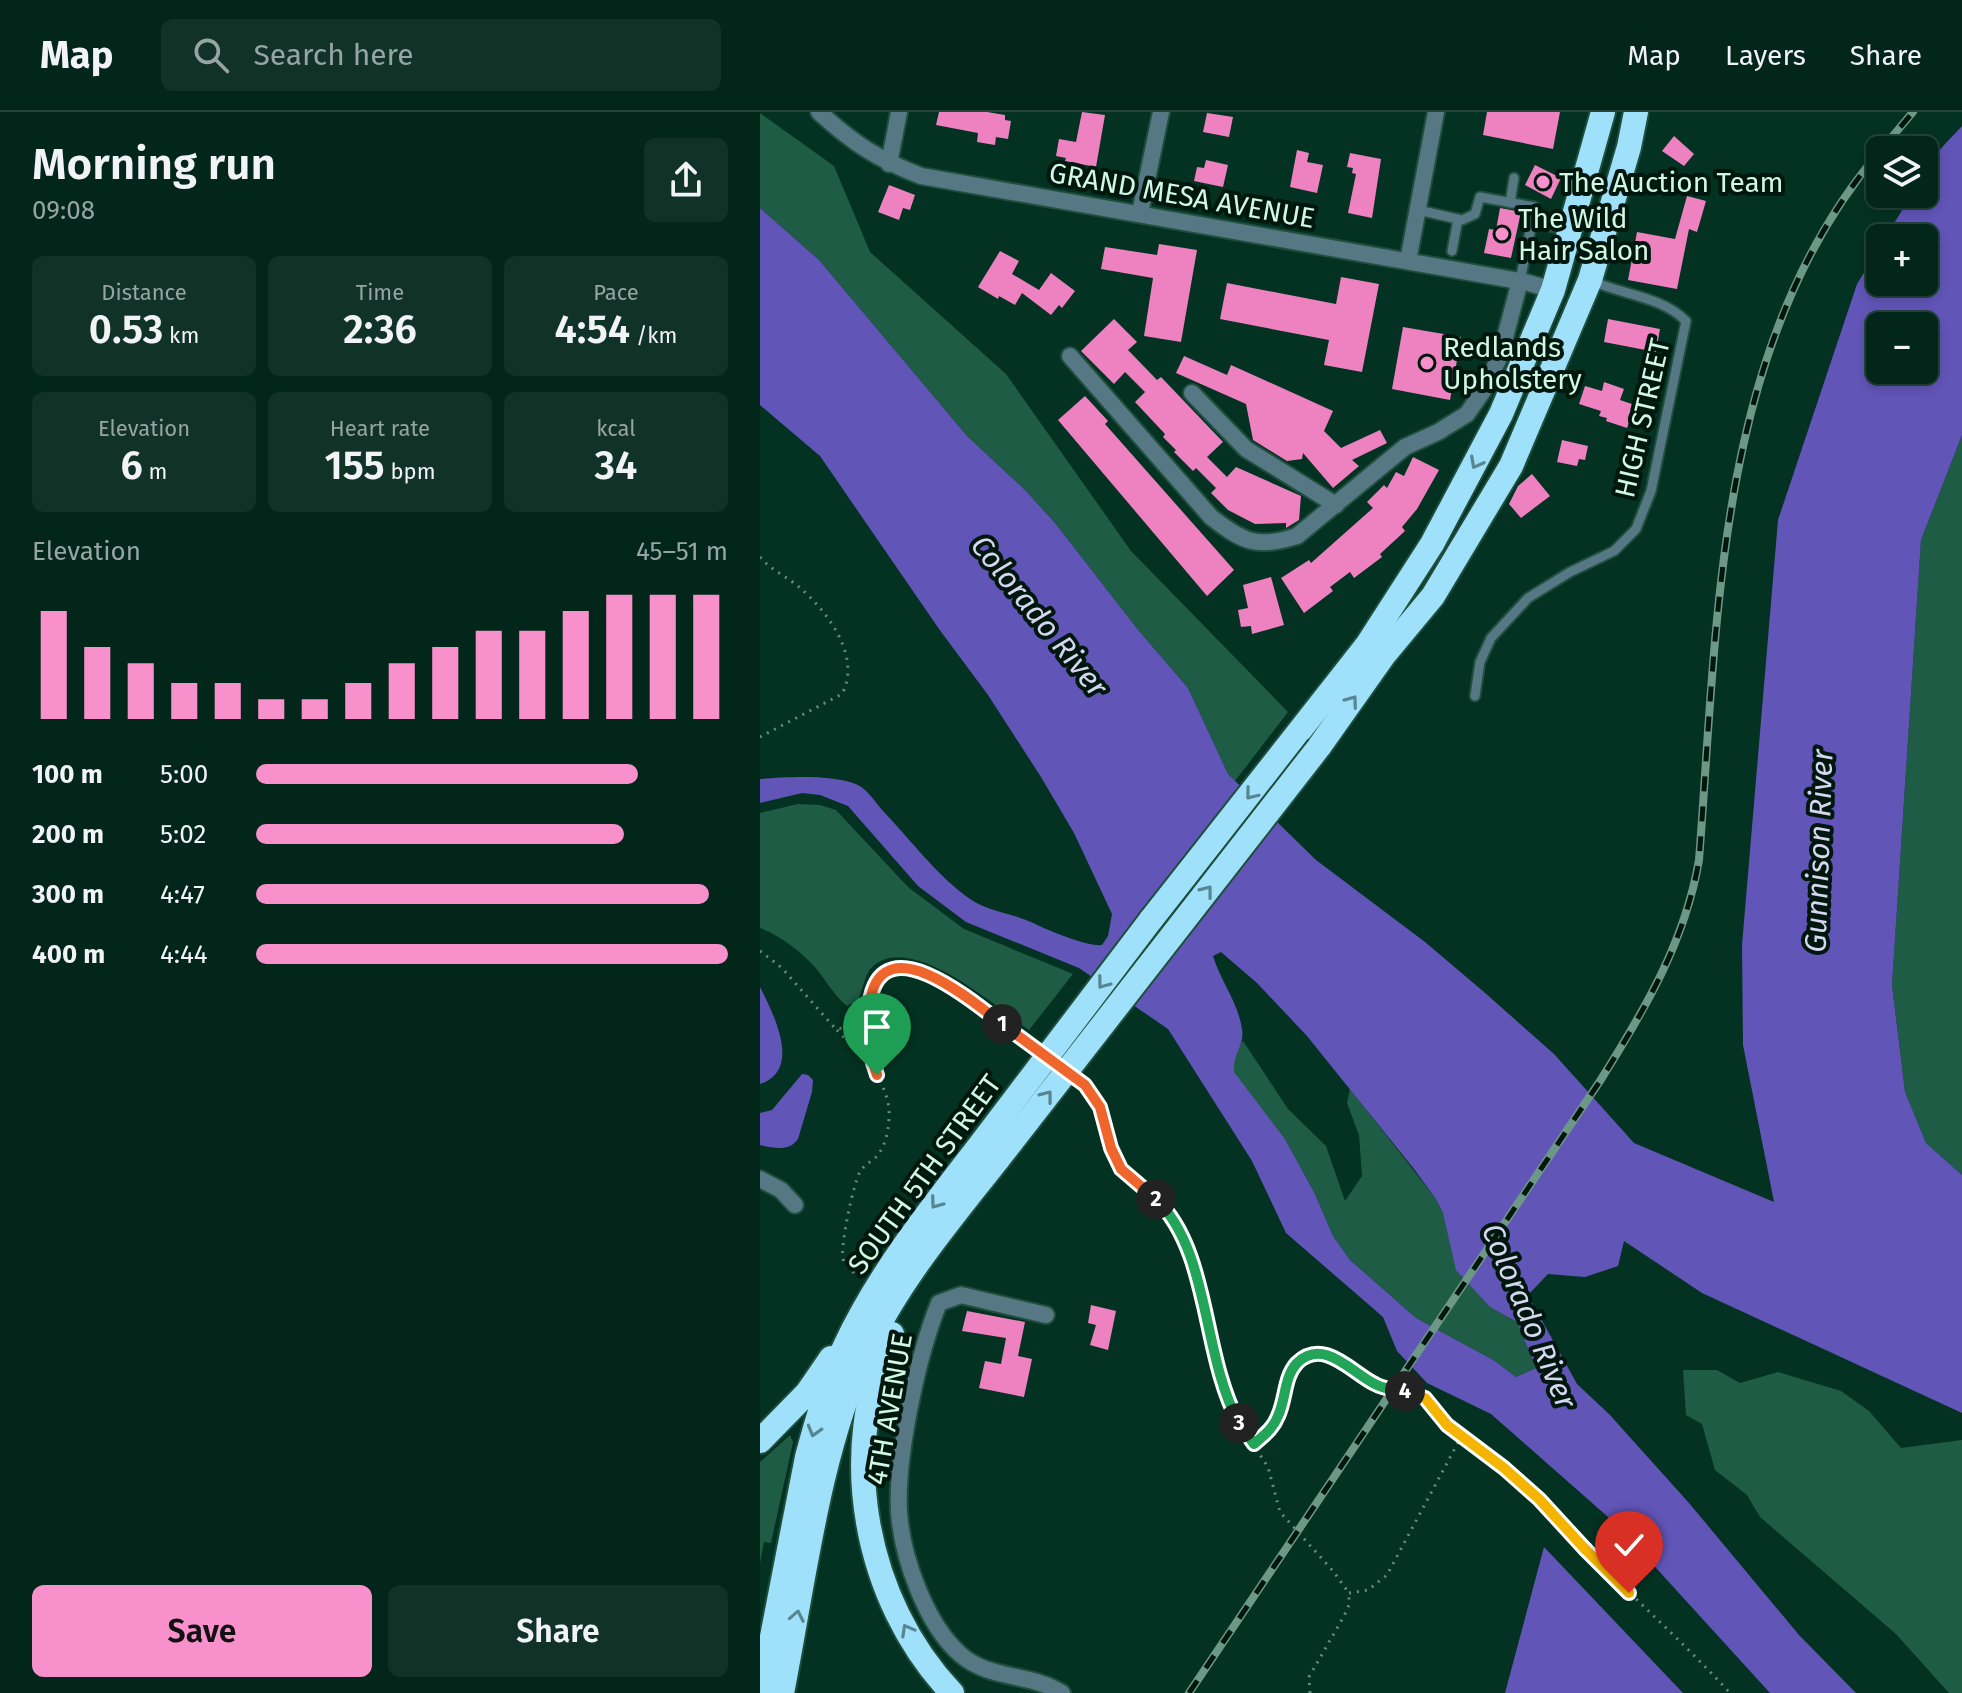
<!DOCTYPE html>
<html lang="en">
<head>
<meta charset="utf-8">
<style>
	:root { --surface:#02261a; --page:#103227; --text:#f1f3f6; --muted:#96a5a2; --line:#234339; --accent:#f890cc }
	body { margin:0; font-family:"Fira Sans",sans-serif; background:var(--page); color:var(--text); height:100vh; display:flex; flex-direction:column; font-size:30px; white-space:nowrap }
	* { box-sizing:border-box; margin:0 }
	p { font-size:26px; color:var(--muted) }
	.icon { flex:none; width:44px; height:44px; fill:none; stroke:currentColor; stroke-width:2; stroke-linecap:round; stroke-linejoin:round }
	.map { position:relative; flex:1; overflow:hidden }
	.sheet { display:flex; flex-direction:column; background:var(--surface); width:760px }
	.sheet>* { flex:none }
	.controls { position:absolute; left:1106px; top:24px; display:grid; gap:16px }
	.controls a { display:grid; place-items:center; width:72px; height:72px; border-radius:12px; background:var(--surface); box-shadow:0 4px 12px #0003,0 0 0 2px var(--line); font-size:40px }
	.pin { position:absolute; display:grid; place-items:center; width:68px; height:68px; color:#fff; margin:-82px -34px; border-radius:50% 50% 50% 0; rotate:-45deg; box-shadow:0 0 8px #0007 }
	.pin .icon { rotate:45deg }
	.km { position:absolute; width:40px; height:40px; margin:-20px; border-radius:50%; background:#222; color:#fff; font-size:22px; line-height:40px; text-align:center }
	.round { display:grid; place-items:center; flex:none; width:84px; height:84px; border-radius:12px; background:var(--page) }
	.summary { display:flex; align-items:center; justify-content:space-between; height:136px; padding:0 32px }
	h1 { font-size:44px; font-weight:600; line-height:60px }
	.metrics { display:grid; grid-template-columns:repeat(3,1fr); gap:12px; height:136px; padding:8px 32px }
	.metrics div { display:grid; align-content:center; border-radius:12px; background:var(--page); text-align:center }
	.metrics b { font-size:40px; font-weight:600 }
	.metrics small { font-size:22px; font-weight:400 }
	.metrics p { font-size:22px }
	.chart { height:224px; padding:16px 32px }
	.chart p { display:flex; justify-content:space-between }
	.chart svg { width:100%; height:144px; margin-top:8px; stroke:var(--accent); stroke-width:6 }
	.primary-button { display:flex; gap:16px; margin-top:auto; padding:16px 32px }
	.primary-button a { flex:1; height:92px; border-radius:12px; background:var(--accent); color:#111; font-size:32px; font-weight:600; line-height:92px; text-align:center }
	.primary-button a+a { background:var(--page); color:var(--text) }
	ul { padding:0 32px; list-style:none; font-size:26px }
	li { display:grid; grid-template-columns:128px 96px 1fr; align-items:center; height:60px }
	li i { height:20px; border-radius:10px; background:var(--accent) }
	header { display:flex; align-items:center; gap:48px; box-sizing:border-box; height:112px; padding:0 40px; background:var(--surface); border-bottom:2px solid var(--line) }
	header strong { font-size:38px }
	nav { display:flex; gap:44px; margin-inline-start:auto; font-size:28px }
	.search { width:560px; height:72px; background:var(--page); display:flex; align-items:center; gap:20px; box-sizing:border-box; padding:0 28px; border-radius:12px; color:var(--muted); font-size:30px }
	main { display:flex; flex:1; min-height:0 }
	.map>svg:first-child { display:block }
	.green { fill:#1f5c46 }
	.water { fill:#6155b8; fill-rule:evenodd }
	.building { fill:#ee82c1 }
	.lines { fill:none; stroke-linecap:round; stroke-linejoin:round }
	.lane-casing { stroke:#204e3d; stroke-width:13 }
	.street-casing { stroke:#204e3d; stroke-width:20 }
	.highway-casing { stroke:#204e3d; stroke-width:28 }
	.path { stroke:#638e7d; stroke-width:3; stroke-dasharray:2 6; stroke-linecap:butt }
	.lane { stroke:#567784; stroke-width:9 }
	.street { stroke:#567784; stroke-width:16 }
	.highway { stroke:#9fe1fb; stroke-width:24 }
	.rail-casing { stroke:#6d9887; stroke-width:8 }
	.rail { stroke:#00170e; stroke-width:5; stroke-dasharray:15; stroke-linecap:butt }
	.highway-bridge-casing { stroke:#204e3d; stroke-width:28; stroke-linecap:butt }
	.highway-bridge { stroke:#9fe1fb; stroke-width:24 }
	.oneway { stroke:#578690 }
	.split-1-casing { stroke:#fff; stroke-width:16 }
	.split-2-casing { stroke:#fff; stroke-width:16 }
	.split-3-casing { stroke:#fff; stroke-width:16 }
	.split-4-casing { stroke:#fff; stroke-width:16 }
	.split-5-casing { stroke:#fff; stroke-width:16 }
	.split-6-casing { stroke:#fff; stroke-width:16 }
	.split-1 { stroke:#f0652b; stroke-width:10 }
	.split-2 { stroke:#f0652b; stroke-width:10 }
	.split-3 { stroke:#22a559; stroke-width:10 }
	.split-4 { stroke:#22a559; stroke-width:10 }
	.split-5 { stroke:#f5b400; stroke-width:10 }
	.split-6 { stroke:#f5b400; stroke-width:10 }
	.poi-dot { fill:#f890cc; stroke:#00170e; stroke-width:3 }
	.labels { text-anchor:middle; stroke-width:8; stroke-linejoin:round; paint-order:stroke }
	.poi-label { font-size:28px; fill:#d1f8e5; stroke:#00170e; text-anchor:start }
	.street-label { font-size:28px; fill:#d1f8e5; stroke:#00170e }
	.water-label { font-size:30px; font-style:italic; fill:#d6d6f0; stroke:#00170e }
</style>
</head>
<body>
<header>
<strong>Map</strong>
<div class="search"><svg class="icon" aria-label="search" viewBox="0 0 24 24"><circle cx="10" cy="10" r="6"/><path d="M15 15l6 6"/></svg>Search here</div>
<nav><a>Map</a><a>Layers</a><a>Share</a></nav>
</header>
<main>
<section class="sheet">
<div class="summary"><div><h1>Morning run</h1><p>09:08</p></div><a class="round"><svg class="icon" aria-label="share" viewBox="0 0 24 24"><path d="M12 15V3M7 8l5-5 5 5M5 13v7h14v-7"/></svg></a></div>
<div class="metrics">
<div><p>Distance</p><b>0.53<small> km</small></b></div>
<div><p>Time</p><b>2:36</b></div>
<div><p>Pace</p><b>4:54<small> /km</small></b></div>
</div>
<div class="metrics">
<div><p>Elevation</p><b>6<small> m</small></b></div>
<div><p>Heart rate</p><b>155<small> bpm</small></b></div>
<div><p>kcal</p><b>34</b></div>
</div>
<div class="chart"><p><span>Elevation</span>45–51 m</p>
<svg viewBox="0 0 160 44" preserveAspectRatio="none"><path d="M5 44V11M15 44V22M25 44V27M35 44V33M45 44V33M55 44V38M65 44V38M75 44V33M85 44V27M95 44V22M105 44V17M115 44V17M125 44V11M135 44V6M145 44V6M155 44V6"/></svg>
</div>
<ul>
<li><b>100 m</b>5:00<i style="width:81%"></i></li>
<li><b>200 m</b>5:02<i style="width:78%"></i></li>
<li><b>300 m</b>4:47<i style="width:96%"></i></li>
<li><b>400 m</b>4:44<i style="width:100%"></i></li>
</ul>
<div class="primary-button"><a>Save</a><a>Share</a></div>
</section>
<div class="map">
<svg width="1202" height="1581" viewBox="0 0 1202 1581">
	<rect width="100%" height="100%" fill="#033222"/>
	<g class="green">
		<path d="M0,1L74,54L110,140L246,262L371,439L528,600L475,669L468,662L428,576L379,519L295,411L265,378L207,324L59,148L0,96Z"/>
		<path d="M1202,323V1063L1166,1031L1145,980L1132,873L1161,428Z"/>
		<path d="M38,692L60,693L76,698L148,775L204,817L313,862L269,918C237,896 151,818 112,855C105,862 102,879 98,889L87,894C71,881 64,863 49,849C35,835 18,823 0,816V701Z"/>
		<path d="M483,929L528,997L566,1034L585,1089L602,1064L599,1023L587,991L590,977L676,1087L730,1195L757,1210L776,1256L756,1265L735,1249L656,1206L590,1148L573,1124L555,1082L525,1027L473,960C472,947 474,939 483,929Z"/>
		<path d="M923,1258H957L980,1271L1018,1260L1081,1279L1109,1299L1141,1336L1202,1328V1581H1189L1136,1522L1000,1405L987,1383L955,1358L942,1312L926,1303Z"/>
		<path d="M30,1323L33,1330L11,1431L4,1430L0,1451V1350Z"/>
	</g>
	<g class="water">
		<path d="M1202,14V323L1161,428L1132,873L1145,980L1166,1031L1202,1063V1301L942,1181L864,1129L858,1154L825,1165L788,1162L768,1183L817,1272L849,1302L929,1391L1039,1523L1096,1581H1010L856,1412L731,1302L667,1271L637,1239L623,1205L526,1121L492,1049L408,917L319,856L206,810L158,774L88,694L60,683L42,681L0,691V667C27,665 73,662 98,673C107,677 116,691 123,699C151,728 177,764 210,787C229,800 253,801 273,811C287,818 328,835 342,833L348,824L352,802L314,721L281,665L228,583L179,517L60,344L0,293V96L59,148L207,324L265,378L295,411L379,519L428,576L468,662L556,748L665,830L724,880L794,942L874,1031L1014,1090L983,933L982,833L1018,408L1097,172L1120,135V170H1164V126H1125L1152,82H1164C1164,49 1181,37 1202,14ZM1120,214H1164V258H1120ZM461,840L497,871L547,924L654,1057L676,1087L683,1101L696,1158L730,1195L757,1210L776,1256L756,1265L735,1249L656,1206L590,1148L573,1124L555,1082L525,1027L474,960C472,943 485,933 482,917C478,890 461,870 453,844Z"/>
		<path d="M0,875C13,901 43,958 0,972Z"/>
		<path d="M42,962L48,963L53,968L52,980L38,1027C29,1040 14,1036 0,1033V1001L12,998Z"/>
		<path d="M784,1435L923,1581H745Z"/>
	</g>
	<g class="building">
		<path d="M179,0H227L245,3V8L251,9L248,27L236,25L235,33L217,30L218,21L176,13Z"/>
		<path d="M322,0L345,3L336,55L305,49L306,46L296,44L299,27L316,30Z"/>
		<path d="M727,0H800L793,37L723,23Z"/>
		<path d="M447,1L473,5L469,25L443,20Z"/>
		<path d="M914,24L934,42L924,54L902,39Z"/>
		<path d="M537,38L549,41L547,50L563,53L557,81L530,75Z"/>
		<path d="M590,41L621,47L612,106L588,101L596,62L592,61L593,56L587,55Z"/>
		<path d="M446,48L468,53L463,75L434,69L437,55L444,56Z"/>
		<path d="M775,53L801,66L791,87L765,73Z"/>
		<path d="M129,73L155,83L150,98L143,96L139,108L118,100Z"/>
		<path d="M927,84L946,89L937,120L929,117L917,177L868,168L877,120L915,127Z"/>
		<path d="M740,96L761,100L751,146L724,141L729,117L736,118Z"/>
		<path d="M399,132L437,138L421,230L384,224L393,166L341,157L345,135L397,143Z"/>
		<path d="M240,139L259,149L252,162L279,178L291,161L315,179L302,196L299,193L291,203L262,181L255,193L239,184L238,187L218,175Z"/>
		<path d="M581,165L619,172L602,260L564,253L569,228L460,207L467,171L576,192Z"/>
		<path d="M354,207L377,230L368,238L397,268L401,265L463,330L447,345L467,365L476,355L541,384L539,408L526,416V411L495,412L468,398L451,381L456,376L436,356L433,359L414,340L416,338L403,325L405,322L375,290L385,280L365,260L354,272L321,239Z"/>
		<path d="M848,207L900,217L896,240L844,230Z"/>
		<path d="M643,215L701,225L690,288L632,277Z"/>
		<path d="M424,244L467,263L471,253L573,299L564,319L581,336L620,318L627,331L592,348L599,354L573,376L543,341L542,347L527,349L493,328L486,292L416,261Z"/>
		<path d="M844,270L864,277L860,288L875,293L867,316L846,309L847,306L839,304L841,299L819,292L825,274L842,279Z"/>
		<path d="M325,284L348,309L345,312L474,458L447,484L298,308Z"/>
		<path d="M802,328L828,334L825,348L819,347L817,354L797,350Z"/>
		<path d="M653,345L679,358L657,397L642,415L645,419L620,442L622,445L594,466L590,460L570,475L573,479L544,501L521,466L549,448L551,451L613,396L607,390L624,373L627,376L636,360L644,364Z"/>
		<path d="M772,362L790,384L761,406L749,392L758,374Z"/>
		<path d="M511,465L524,513L492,522L491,514L481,515L478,498L488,496L483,473Z"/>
		<path d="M331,1193L356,1199L348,1238L330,1233L336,1213L328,1211Z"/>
		<path d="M207,1199L265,1210L258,1244L272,1247L264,1285L219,1276L225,1249L241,1252L246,1226L202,1219Z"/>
	</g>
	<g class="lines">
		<defs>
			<g id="lane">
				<path d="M750,91L754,66"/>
				<path d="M658,98L702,108L715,102L720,85L775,95L760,169"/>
				<path d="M772,110L807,118"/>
				<path d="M692,139L698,107"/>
				<path d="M715,584L720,550L731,526L768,486L810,460L854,439L876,417L891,379L926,209C901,184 862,183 830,168"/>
			</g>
			<g id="street">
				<path d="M59,0C93,31 117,47 161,64L765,170L793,178"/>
				<path d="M129,52L139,0"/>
				<path d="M380,101L401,0"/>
				<path d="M648,149L676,0"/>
				<path d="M310,244L451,405C483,430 497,437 537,424L645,335L678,320L707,302L723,279L740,244L760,169"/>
				<path d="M432,281L486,337L576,393"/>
				<path d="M0,1067L21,1078L35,1093"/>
				<path d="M286,1203L201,1183L179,1191C158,1243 136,1343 139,1400C142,1445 166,1513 201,1543C230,1568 271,1561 302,1581"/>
			</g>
			<g id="highway">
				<path d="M559,635L624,543L673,484L751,354L830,168L869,35L876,0"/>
				<path d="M390,809L607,533L672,432L741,302L793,178L843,0"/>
				<path d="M132,1222C76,1337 104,1489 192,1581"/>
				<path d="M0,1329L47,1281L71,1246"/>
				<path d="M1,1581L47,1345C57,1308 68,1269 85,1234C120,1159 173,1094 223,1029"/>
				<path d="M22,1581C44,1470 58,1342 105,1240C139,1168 191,1107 239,1046"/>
			</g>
		</defs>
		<use href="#lane" class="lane-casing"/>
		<use href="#street" class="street-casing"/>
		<use href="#highway" class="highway-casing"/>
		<g class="path">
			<path d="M0,445C11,458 26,464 39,475C67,499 102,544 82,582L0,625"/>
			<path d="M0,839L22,856L74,915L89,918L96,914L106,902"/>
			<path d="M77,918L115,960"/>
			<path d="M321,970L340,995L351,1036L361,1057L397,1089L421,1119L433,1155L462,1275L483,1317L508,1355L520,1400L573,1459L589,1481"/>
			<path d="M94,1161C90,1157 85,1153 83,1147C80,1134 94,1068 101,1058C105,1053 110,1050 115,1046C125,1036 128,1021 129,1007C131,986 119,968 112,949C105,930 106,908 110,889C113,877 116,865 128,860C168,843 239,910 270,932"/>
			<path d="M494,1332C504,1324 512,1318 518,1306C527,1284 523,1254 550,1244C575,1234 594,1262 613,1272C629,1280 651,1274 665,1286C675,1294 679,1306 688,1314C707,1330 728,1342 747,1358C777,1385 803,1416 832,1444C878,1490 926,1533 970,1581"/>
			<path d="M589,1481L608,1478L627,1463L701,1325"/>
			<path d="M550,1581L549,1565L584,1504L589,1493V1481"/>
		</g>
		<use href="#lane" class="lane"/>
		<use href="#street" class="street"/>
		<use href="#highway" class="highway"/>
		<defs>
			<g id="rail">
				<path d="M1121,38L1153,0"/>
				<path d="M429,1581L840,969C884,899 925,830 939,748C958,507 955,233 1120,39"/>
			</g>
		</defs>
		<use href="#rail" class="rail-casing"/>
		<use href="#rail" class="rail"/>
		<defs>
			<g id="highway-bridge">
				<path d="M223,1029L390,809"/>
				<path d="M239,1046L559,635"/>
			</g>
		</defs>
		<use href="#highway-bridge" class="highway-bridge-casing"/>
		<use href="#highway-bridge" class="highway-bridge"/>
	</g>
	<defs><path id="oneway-chevron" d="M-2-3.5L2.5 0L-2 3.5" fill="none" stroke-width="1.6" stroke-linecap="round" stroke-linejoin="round" transform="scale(2)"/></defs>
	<g class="oneway">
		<use href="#oneway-chevron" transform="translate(716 351) rotate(118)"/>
		<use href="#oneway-chevron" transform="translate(592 589) rotate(-54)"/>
		<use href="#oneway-chevron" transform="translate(491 682) rotate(129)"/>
		<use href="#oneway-chevron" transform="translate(447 779) rotate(-52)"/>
		<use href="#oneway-chevron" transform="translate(343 871) rotate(127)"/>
		<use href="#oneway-chevron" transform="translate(287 984) rotate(-52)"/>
		<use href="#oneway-chevron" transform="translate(176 1091) rotate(126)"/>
		<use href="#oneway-chevron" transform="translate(54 1319) rotate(106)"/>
		<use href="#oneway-chevron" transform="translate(37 1504) rotate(-79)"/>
		<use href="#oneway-chevron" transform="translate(147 1518) rotate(-119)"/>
	</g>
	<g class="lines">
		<defs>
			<path id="split-1" d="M117,963C107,936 105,912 111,884C127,816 215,891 242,912"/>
			<path id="split-2" d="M242,912L325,973L340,995L351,1036L361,1057L396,1087"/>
			<path id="split-3" d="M396,1087C451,1141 441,1241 479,1311"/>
			<path id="split-4" d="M479,1311L494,1332C504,1323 513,1317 518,1304C526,1287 524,1265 537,1251C564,1225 592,1261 615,1272C625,1278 635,1277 645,1279"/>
			<path id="split-5" d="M645,1279L665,1286L687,1313L744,1356L779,1387L825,1437"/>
			<path id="split-6" d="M825,1437L869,1481"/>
		</defs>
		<use href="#split-1" class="split-1-casing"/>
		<use href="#split-2" class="split-2-casing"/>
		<use href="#split-3" class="split-3-casing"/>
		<use href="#split-4" class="split-4-casing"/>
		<use href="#split-5" class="split-5-casing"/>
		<use href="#split-6" class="split-6-casing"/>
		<use href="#split-1" class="split-1"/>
		<use href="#split-2" class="split-2"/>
		<use href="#split-3" class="split-3"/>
		<use href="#split-4" class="split-4"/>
		<use href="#split-5" class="split-5"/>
		<use href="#split-6" class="split-6"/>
	</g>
	<g class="poi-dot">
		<circle cx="783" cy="70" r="8"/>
		<circle cx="742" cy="122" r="8"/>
		<circle cx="667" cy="251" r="8"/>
	</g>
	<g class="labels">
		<g class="poi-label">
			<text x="799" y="80">The Auction Team</text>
			<text x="758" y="116">The Wild<tspan x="758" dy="32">Hair Salon</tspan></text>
			<text x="683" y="245">Redlands<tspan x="683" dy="32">Upholstery</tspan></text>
		</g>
		<g class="street-label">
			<text transform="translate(422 83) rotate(10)" y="10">GRAND MESA AVENUE</text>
			<text transform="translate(882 306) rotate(-77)" y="10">HIGH STREET</text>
			<text transform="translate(164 1062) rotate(-54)" y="10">SOUTH 5TH STREET</text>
			<text transform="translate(129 1297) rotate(-80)" y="10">4TH AVENUE</text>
		</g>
		<g class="water-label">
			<text transform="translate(279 504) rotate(51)" y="10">Colorado River</text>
			<text transform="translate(1059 739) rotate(-88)" y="10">Gunnison River</text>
			<text transform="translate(769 1204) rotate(67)" y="10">Colorado River</text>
		</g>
	</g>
</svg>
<div class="controls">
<a><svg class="icon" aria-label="layers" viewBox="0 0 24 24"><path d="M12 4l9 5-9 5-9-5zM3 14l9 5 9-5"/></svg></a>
<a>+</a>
<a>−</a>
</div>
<div class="pin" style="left:117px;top:963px;background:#1e9e55"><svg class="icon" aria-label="arrive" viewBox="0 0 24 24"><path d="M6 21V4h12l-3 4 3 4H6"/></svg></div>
<div class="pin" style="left:869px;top:1481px;background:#d93025"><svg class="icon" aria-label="check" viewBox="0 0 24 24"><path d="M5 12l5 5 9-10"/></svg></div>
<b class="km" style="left:242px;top:912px">1</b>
<b class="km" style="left:396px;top:1087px">2</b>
<b class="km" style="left:479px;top:1311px">3</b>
<b class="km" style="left:645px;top:1279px">4</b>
</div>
</main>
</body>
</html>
